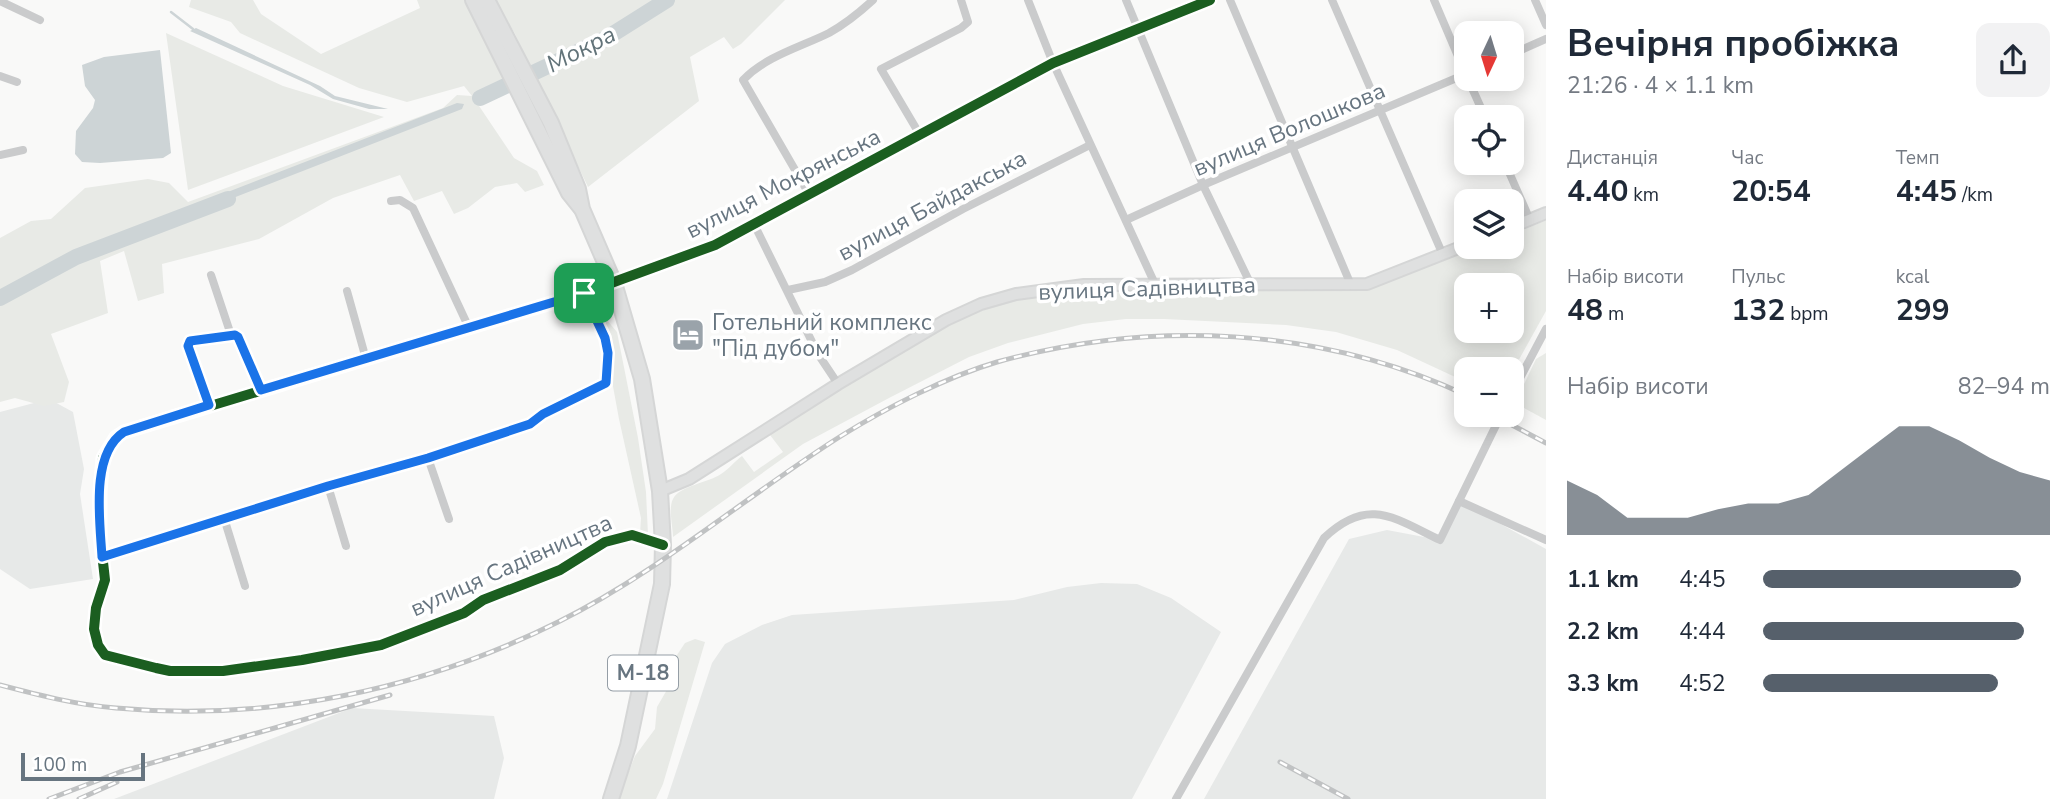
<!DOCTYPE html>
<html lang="uk">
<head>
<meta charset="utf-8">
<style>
	:root { --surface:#fff; --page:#f2f2f3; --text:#1f2937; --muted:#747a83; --accent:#56606b }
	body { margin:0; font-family:"Nunito Sans",sans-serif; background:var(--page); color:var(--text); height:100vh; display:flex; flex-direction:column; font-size:26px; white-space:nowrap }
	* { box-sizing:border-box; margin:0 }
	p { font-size:23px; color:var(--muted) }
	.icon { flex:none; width:38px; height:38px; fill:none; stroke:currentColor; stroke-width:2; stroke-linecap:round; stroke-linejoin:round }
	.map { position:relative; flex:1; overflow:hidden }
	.panel { display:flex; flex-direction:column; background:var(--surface); width:525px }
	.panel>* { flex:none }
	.needle { width:46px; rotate:184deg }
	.controls { position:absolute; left:1454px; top:21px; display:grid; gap:14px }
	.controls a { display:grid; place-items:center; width:70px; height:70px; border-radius:14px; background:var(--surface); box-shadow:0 4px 18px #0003; font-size:35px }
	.scale { position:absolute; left:21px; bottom:18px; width:124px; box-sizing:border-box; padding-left:7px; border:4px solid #677580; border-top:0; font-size:19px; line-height:24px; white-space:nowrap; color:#677580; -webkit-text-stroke:5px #fff; paint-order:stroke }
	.pin { position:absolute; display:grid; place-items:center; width:60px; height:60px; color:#fff; margin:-30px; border-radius:14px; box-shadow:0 4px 10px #0006 }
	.round { display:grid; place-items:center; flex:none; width:74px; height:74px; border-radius:14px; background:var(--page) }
	.head { display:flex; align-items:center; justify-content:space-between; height:119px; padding:0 21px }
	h1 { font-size:38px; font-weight:700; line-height:52px }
	.figures { display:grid; grid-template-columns:repeat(3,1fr); gap:10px; height:119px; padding:7px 21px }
	.figures div { display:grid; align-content:center }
	.figures b { font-size:30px; font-weight:700 }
	.figures small { font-size:19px; font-weight:400 }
	.figures p { font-size:19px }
	.chart { height:196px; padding:14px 21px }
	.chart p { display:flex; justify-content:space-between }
	.chart svg { width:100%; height:126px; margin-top:7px; fill:var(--accent); opacity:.7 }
	ul { padding:0 21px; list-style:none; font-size:23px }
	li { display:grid; grid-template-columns:112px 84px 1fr; align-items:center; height:52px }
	li i { height:18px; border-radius:9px; background:var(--accent) }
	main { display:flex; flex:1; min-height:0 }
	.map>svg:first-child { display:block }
	.built { fill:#e7e9e8 }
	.green { fill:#e8eae6; fill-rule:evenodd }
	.water { fill:#cdd4d6 }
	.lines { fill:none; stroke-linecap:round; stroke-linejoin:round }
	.stream { stroke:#cdd4d6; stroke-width:2.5 }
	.river { stroke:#cdd4d6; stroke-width:16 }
	.secondary-casing { stroke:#d5d6d6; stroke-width:14 }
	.highway-casing { stroke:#d5d6d6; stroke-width:18 }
	.street { stroke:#cacbcc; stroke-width:8 }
	.secondary { stroke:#dfe0e0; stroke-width:10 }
	.highway { stroke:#dfe0e0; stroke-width:14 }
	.rail-casing { stroke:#c0c2c3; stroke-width:5 }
	.rail { stroke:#fff; stroke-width:2.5; stroke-dasharray:8; stroke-linecap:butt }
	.cycleway-casing { stroke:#fff; stroke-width:15 }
	.cycleway { stroke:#1b5e20; stroke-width:10 }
	.route-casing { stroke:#fff; stroke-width:14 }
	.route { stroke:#1a73e8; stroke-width:9 }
	.labels { text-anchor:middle; stroke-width:7; stroke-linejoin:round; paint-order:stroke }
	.shield { fill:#fff; stroke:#959ea6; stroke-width:2 }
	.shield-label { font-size:21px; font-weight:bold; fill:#677580 }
	.street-label { font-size:23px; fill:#677580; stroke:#fff }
	.poi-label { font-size:23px; fill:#677580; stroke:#fff; text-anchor:start }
	.water-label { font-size:24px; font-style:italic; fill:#627379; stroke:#fff }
</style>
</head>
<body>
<main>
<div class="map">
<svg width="1546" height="799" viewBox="0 0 1546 799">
	<rect width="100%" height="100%" fill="#f9f9f8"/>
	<g class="built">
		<path d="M49,399L73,412L84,469L80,494L93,579L30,589L0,569V412Z"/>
		<path d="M1459,501L1546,549V799H1204L1349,539L1387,530L1440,540Z"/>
		<path d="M1101,583L1137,584L1171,598L1221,632L1132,799H667L712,663L725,644L762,625L792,615L1014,600L1067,587Z"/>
		<path d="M352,708L494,716L504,758L494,799H114Z"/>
	</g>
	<g class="green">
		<path d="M191,0H253L261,14L321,54L420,8L417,0H464L505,82L473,97L514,158L537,171L544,185L525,192L517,183L495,187L468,208L454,214L442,191L414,201L400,175L333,198L259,239L162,264L164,293L138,301L124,251L100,261L108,313L51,334L69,382L64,402L44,406L15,398L0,402V238L31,221L51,219L85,188L148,179L169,183L188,202L443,108L457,95L472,96L464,86L407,102L359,88L240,33L231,22L189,7Z"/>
		<path d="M495,0H785L741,44L733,49L724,37L690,57L699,101L588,187L515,34Z"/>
		<path d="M166,33L283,86L384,117L188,190Z"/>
		<path d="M1546,220V311L1512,372V369H1466V382L1397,350L1336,332L1286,325L1164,319H1126L1083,324L1008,343L969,357L889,398L803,444L673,537C673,527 668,508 673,499C679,486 710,482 721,474C729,469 735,461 742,456L754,472L783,452L770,435L776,428L959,319L1018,298L1093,289L1379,284L1478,247H1512V235ZM1466,285H1512V331H1466Z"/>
		<path d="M606,319L617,332L638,438L646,492L648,535L640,534L641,518L619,419L605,343L598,322Z"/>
		<path d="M1546,353V420L1515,403L1536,359Z"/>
		<path d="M695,639L705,642L663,784L656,799H618L635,756L655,729L657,707L668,688L671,664L685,643Z"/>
	</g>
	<g class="water">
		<path d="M196,28L320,86L335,96L388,109H369L333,99L310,85L190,31Z"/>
		<path d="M160,50L171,153L163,158L100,163L82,162L75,154L76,131L93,108L95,100L85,86L82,65L104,57Z"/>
		<path d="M457,103L464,104L462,109L210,207L202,202Z"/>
	</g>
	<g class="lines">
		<path class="stream" d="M171,12L193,29"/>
		<g class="river">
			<path d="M480,98L605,39L667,0"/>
			<path d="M0,298L76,257L228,199"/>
		</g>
		<defs>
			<g id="secondary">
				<path d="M1512,227L1546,213"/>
				<path d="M660,491L689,479L838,384L946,320L981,304L1016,294L1084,285L1367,284L1466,245"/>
			</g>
			<g id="highway">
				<path d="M473,0L569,193L581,208"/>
				<path d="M487,0L551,123L578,189L582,209L614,283L642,379L660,491L663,545L662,584L628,746L611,799"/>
			</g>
		</defs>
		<use href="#secondary" class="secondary-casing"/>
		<use href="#highway" class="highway-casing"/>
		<g class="street">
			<path d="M1028,0L1053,63L1155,284"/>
			<path d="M1126,0L1203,185L1251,285"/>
			<path d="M1230,0L1351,285"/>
			<path d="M1332,0L1443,255"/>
			<path d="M1434,0L1466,75"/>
			<path d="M1535,0L1546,25"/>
			<path d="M0,1L40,20"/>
			<path d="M1512,54L1546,39"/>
			<path d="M0,76L17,82"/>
			<path d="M1468,79L1485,117"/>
			<path d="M920,135L881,69L961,28L968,22L961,0"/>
			<path d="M0,155L23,150"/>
			<path d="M1505,163L1530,220"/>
			<path d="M809,194L743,80C766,56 801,47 829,33C845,24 860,12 873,0"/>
			<path d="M391,201L400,200L413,208L469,328"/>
			<path d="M1126,220L1203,185L1466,74"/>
			<path d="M754,224L818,354L838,384"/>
			<path d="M211,275L231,335"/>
			<path d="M788,290L825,282L852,270L963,209L1090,145"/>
			<path d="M347,291L366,359"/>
			<path d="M1512,393L1546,329"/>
			<path d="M209,405L189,346L190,341L235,335L261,390"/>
			<path d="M428,458L449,519"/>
			<path d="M328,486L346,546"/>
			<path d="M1459,501L1546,540"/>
			<path d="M224,518L245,586"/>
			<path d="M663,545L632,535L605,542L560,570L483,600L464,613L381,645L302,660L223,671H170L156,668L105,655L98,645L94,629L96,608L105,580L100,535V492L103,458L116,437L124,432L584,293L715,245L1053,63L1210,0"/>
			<path d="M102,557L328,486L428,458L530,424L543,413L606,383L608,353L605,338L584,293"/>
			<path d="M1176,799L1324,538C1368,496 1394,518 1440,540L1501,415"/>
		</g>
		<use href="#secondary" class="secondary"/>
		<use href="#highway" class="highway"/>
		<defs>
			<g id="rail">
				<path d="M1493,415L1546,443"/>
				<path d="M0,685C38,695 77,705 116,708C268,722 422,690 558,622C659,572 746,496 841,436C886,408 946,377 997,362C1152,319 1320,327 1466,395"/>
				<path d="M1280,762L1348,799"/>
				<path d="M49,799L120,772L390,695"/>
				<path d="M79,799L117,782"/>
			</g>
		</defs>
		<use href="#rail" class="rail-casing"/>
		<use href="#rail" class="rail"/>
		<defs>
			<path id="cycleway" d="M663,545L632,535L605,542L560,570L483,600L464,613L381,645L302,660L223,671H170L156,668L105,655L98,645L94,629L96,608L105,580L100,535V492L103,458L116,437L124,432L584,293L715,245L1053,63L1210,0"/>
		</defs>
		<use href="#cycleway" class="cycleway-casing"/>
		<use href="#cycleway" class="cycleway"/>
	</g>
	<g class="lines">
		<defs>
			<path id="route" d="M584,293L605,338L608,353L606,383L543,414L530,424L428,458L328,486L102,557C100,521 90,454 124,432L209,405L188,346L190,341L235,335L238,337L261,390Z"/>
		</defs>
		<use href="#route" class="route-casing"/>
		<use href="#route" class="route"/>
	</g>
	<defs>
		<symbol id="hotel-square" viewBox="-11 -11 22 22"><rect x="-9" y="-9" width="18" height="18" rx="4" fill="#9aa3aa" stroke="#fff"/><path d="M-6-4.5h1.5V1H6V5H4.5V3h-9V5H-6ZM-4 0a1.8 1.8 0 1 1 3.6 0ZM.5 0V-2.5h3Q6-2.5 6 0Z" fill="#fff"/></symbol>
	</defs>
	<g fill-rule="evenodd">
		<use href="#hotel-square" x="669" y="316" width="38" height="38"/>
	</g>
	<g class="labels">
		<rect class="shield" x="608" y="655.5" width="70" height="35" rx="5"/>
		<g class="shield-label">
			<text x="643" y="680">М-18</text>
		</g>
		<g class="street-label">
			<text transform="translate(1289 129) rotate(-23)" y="8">вулиця Волошкова</text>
			<text transform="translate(783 183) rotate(-27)" y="8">вулиця Мокрянська</text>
			<text transform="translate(932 205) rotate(-28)" y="8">вулиця Байдакська</text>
			<text transform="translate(1147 288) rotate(-2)" y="8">вулиця Садівництва</text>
			<text transform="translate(511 565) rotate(-24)" y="8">вулиця Садівництва</text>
		</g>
		<g class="poi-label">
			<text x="712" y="330">Готельний комплекс<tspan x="712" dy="26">"Під дубом"</tspan></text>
		</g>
		<g class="water-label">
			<text transform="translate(581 49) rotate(-27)" y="8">Мокра</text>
		</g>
	</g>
</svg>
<div class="controls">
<a><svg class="needle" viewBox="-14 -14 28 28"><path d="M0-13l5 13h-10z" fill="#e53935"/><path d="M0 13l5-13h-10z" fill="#747a83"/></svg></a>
<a><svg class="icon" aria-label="locate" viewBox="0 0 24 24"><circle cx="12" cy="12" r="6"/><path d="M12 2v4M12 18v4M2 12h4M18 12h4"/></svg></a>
<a><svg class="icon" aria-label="layers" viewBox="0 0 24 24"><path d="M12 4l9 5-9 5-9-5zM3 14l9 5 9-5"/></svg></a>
<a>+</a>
<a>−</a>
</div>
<div class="scale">100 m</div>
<div class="pin" style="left:584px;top:293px;background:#1e9e55"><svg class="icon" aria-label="arrive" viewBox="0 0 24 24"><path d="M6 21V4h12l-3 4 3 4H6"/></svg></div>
</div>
<section class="panel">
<div class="head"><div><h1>Вечірня пробіжка</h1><p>21:26 · 4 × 1.1 km</p></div><a class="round"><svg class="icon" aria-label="share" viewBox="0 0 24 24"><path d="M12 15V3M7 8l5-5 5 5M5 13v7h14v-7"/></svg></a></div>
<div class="figures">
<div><p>Дистанція</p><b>4.40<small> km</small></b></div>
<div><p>Час</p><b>20:54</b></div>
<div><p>Темп</p><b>4:45<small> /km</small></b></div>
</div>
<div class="figures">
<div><p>Набір висоти</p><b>48<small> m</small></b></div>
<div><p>Пульс</p><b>132<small> bpm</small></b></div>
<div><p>kcal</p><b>299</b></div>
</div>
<div class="chart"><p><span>Набір висоти</span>82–94 m</p>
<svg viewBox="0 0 160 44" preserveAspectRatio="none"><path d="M0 44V25L10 30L20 38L30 38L40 38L50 35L60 33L70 33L80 30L90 22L100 14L110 6L120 6L130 11L140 17L150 22L160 25V44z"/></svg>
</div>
<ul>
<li><b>1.1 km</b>4:45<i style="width:90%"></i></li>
<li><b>2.2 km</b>4:44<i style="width:91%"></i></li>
<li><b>3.3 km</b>4:52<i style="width:82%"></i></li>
</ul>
</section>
</main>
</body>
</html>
